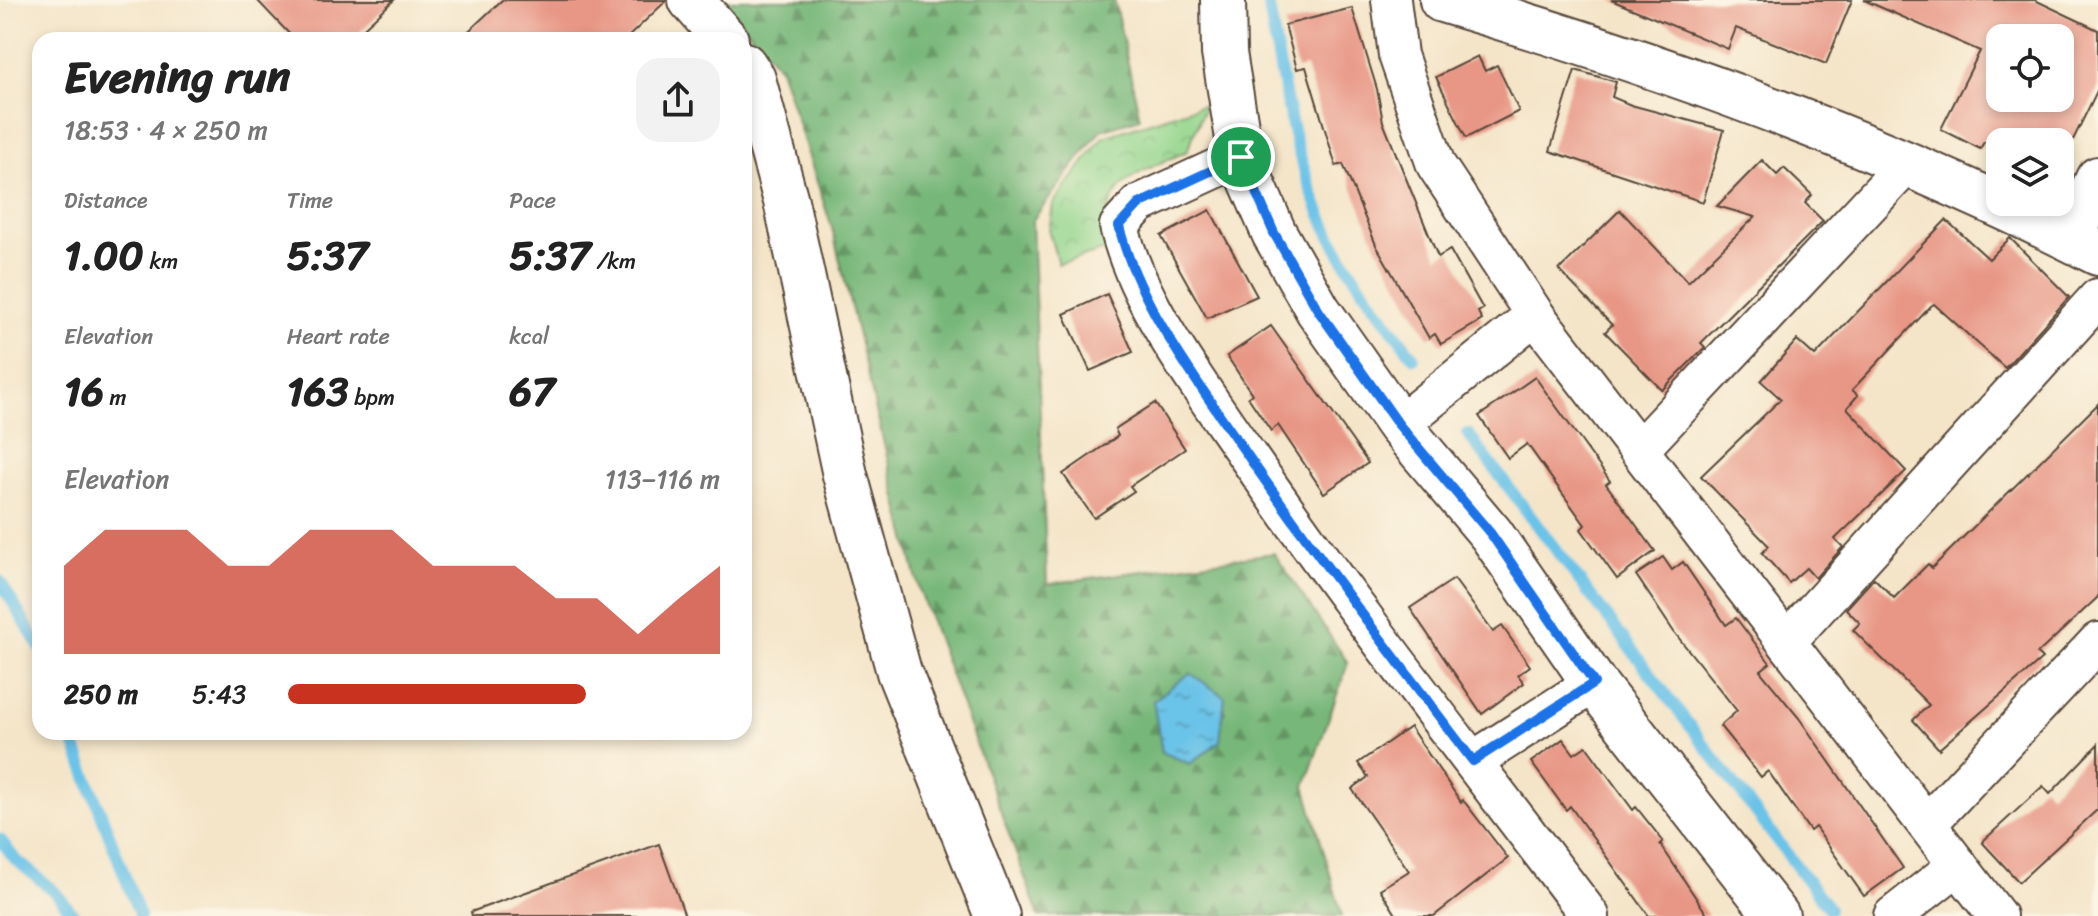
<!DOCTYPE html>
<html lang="en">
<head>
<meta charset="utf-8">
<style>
	:root { --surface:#fff; --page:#f2f2f2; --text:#222; --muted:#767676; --accent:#c8321e }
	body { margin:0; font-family:Sriracha,sans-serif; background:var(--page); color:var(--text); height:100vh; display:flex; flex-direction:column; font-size:30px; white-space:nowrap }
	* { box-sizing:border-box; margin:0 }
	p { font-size:26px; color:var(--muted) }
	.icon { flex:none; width:44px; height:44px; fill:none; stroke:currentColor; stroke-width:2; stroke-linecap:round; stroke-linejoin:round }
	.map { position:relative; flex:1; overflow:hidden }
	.panel { position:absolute; left:32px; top:32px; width:720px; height:708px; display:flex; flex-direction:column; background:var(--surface); border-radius:24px; box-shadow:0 4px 12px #0003 }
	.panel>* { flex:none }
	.fabs { position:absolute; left:1986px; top:24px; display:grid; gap:16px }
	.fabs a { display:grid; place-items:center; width:88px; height:88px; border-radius:16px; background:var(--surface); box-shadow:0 4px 12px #0003; font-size:40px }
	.pin { position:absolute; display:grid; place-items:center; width:68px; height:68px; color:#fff; margin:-34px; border:4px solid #fff; border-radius:50%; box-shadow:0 2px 8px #0007 }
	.round { display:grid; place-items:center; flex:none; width:84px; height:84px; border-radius:24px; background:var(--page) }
	.headline { display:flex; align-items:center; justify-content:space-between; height:136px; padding:0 32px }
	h1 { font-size:44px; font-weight:700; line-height:60px }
	.stats { display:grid; grid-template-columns:repeat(3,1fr); gap:12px; height:136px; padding:8px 32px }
	.stats div { display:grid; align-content:center }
	.stats b { font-size:40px; font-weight:700 }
	.stats small { font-size:22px; font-weight:400 }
	.stats p { font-size:22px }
	.chart { height:224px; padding:16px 32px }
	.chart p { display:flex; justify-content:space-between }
	.chart svg { width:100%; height:144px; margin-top:8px; fill:var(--accent); opacity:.7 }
	ul { padding:0 32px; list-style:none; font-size:26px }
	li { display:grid; grid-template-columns:128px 96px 1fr; align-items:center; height:60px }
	li i { height:20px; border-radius:10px; background:var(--accent) }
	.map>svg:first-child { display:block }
	.forest { fill:url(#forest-firs); stroke:#59704c; stroke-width:2 }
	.park { fill:url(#park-crowns); stroke:#688056; stroke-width:2 }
	.water { fill:url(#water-ripples); stroke:#527683; stroke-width:2 }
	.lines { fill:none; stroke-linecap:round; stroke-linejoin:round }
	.stream { stroke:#6ac3e8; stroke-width:12 }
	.building { fill:#e89786; fill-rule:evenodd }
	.minor-casing { stroke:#574638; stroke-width:42 }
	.tertiary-casing { stroke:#574638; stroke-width:48 }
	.minor { stroke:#fff; stroke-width:38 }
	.tertiary { stroke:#fff; stroke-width:44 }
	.route-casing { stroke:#fff; stroke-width:16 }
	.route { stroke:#1a73e8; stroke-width:10 }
</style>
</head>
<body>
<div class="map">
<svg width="2098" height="916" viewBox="0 0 2098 916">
	<defs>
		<pattern id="forest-firs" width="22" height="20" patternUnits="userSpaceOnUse" patternTransform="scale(2)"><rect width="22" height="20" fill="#77b779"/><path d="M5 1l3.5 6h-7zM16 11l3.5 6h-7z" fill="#639563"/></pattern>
		<pattern id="park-crowns" width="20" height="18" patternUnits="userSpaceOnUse" patternTransform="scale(2)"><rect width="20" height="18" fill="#94d68e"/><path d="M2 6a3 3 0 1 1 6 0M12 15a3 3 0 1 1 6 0" fill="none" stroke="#80b87a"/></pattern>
		<pattern id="water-ripples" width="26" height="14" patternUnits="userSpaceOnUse" patternTransform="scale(2)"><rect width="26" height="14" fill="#6ac3e8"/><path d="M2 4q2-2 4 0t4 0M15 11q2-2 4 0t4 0" fill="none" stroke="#589fbb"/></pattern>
	</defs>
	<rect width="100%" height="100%" fill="#fcf5e5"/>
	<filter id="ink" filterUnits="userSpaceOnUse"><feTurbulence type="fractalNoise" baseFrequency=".0125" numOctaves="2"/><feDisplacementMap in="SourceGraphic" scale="16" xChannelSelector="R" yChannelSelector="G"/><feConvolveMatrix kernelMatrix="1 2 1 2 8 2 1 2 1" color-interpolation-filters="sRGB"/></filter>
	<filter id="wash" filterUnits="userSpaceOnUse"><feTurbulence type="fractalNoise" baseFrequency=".006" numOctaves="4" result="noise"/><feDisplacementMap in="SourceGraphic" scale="32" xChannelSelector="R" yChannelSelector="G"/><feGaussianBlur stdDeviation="1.8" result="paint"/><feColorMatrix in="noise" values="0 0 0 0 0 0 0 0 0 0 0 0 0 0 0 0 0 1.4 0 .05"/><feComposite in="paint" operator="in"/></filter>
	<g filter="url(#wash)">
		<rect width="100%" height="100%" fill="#f4e5c9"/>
		<path class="forest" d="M722,0H1114L1140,118L1101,130L1032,221L1047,584L1274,553L1348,663L1305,786L1342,916H1039L919,589L832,228L780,68Z"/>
		<path class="park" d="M1206,104L1187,151C1130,178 1102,179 1106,250L1058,264L1049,232L1053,204L1103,137Z"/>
		<path class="water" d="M1190,673L1225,697L1220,741L1190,764L1162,752L1153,701Z"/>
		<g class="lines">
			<g class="stream">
				<path d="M1268,1C1284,92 1297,184 1346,263C1366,296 1391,327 1414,358"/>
				<path d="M1468,434L1829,909"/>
				<path d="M0,581L40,648"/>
				<path d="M70,732L140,916"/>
				<path d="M0,839L15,859L55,892L75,916"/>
			</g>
		</g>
		<g id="blocks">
			<g class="building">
				<path d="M257,0H394L351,40H295Z"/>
				<path d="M502,0H667L625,40H459Z"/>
				<path d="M1611,0H1852L1826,64L1736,28L1728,49Z"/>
				<path d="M1864,0H2035L2098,30V89L2072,142H1984L1980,149L1941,129L1980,51ZM2000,38H2060V98H2000Z"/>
				<path d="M1352,8L1377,89L1383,122L1438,257L1450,250L1483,309L1478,312L1482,320L1441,344L1435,334L1429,338L1376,245L1343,164L1336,166L1306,67L1297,69L1285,25Z"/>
				<path d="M1478,56L1485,71L1497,65L1519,111L1466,138L1436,77Z"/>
				<path d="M1575,70L1616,82L1612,97L1631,105L1724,130L1703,202L1550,151Z"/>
				<path d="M1762,160L1777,175L1784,168L1812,195L1805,203L1823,221L1701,343L1705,347L1662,390L1605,332L1612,325L1559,270L1620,210L1688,282L1755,217L1717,206Z"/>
				<path d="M1210,210L1257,296L1207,318L1161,236Z"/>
				<path d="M1946,220L1989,259L2010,238L2069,297L2005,368L1934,304L1931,306L1852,390L1858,395L1847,408L1906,471L1835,539L1843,547L1815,578L1806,568L1789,583L1762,553L1769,546L1701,476L1781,399L1761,381L1797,340L1815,356Z"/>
				<path d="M1107,294L1133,352L1090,371L1064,314Z"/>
				<path d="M1271,326L1368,463L1324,493L1278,425L1271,431L1248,397L1252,394L1227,356Z"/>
				<path d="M1535,377L1610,481L1606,484L1655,551L1617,579L1581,529L1585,525L1527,444L1508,458L1479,416Z"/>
				<path d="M1155,403L1185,449L1130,486L1134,491L1094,518L1063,474L1118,436L1115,429Z"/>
				<path d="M2098,404V597L2037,654L2042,659L1939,749L1913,720L1929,705L1853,630L1860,623L1846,609L1874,578L1894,598L1928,564L1932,568Z"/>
				<path d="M1663,557L1672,570L1683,562L1726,625L1736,618L1770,663L1760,671L1799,718L1903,868L1864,896L1815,827L1810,831L1768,771L1761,777L1720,726L1737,711L1674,632L1636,575Z"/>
				<path d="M1454,579L1493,632L1502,626L1530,666L1518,675L1524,683L1482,714L1410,608Z"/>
				<path d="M1410,727L1461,802L1463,800L1508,858L1434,916H1397L1380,889L1409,871L1352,789L1368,777L1358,763Z"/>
				<path d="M1563,739L1574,754L1586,746L1633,810L1636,807L1663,841L1660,844L1708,916H1649L1570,806L1566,810L1531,762Z"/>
				<path d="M2098,744V809L2019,882L1982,842L2043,786L2050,794Z"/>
				<path d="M659,844L685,916H472L471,912Z"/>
			</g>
		</g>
	</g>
	<g filter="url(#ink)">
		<use href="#blocks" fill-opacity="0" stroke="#574638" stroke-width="2"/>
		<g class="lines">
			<defs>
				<g id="minor">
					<path d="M1391,0L1398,55L1436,165L1535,315L1997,916"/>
					<path d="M1241,157L1139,204L1119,226C1137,304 1203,391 1249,458C1357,615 1475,764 1590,916"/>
					<path d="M1399,425L1535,315"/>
					<path d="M1639,450L1907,164"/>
					<path d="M1788,640L2098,298"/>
					<path d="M1473,761L1594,683"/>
					<path d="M1928,823L2098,642"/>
					<path d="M1893,916L1958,865"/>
				</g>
				<g id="tertiary">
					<path d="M691,0L726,40"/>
					<path d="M1223,0L1224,53L1241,157L1274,233L1318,310L1399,425L1491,534L1594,683L1777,916"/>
					<path d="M1442,0C1668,66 1888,146 2098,253"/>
					<path d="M744,65L753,79L786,201L845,475L899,672L997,916"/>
					<path d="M2071,239L2098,179"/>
				</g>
			</defs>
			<use href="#minor" class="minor-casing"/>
			<use href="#tertiary" class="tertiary-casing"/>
			<use href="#minor" class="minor"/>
			<use href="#tertiary" class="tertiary"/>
		</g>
	</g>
	<g class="lines" filter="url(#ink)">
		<defs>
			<path id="route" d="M1241,157L1274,233L1318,310L1399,425L1491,534L1594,683L1473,761C1393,656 1314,552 1239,443C1195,379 1137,301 1119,226L1139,204Z"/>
		</defs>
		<use href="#route" class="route-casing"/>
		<use href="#route" class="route"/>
	</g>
</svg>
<div class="fabs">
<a><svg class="icon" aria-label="locate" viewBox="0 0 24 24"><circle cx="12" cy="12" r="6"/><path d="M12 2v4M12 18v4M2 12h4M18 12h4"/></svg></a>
<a><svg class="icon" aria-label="layers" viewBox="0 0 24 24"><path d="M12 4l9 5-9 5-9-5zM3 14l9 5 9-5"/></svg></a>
</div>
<div class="pin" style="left:1241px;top:157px;background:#1e9e55"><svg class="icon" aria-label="arrive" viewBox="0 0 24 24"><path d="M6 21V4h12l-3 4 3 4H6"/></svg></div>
<section class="panel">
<div class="headline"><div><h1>Evening run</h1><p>18:53 · 4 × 250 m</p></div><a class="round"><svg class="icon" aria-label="share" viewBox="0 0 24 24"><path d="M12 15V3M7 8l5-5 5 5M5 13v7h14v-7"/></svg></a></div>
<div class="stats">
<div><p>Distance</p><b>1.00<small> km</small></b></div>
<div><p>Time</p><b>5:37</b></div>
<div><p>Pace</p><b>5:37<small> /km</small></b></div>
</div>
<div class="stats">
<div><p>Elevation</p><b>16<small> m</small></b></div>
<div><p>Heart rate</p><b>163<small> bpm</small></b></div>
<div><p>kcal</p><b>67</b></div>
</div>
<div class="chart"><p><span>Elevation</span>113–116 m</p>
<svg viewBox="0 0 160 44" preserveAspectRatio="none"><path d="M0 44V17L10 6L20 6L30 6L40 17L50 17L60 6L70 6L80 6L90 17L100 17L110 17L120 27L130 27L140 38L150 27L160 17V44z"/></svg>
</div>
<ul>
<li><b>250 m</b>5:43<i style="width:69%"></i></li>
</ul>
</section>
</div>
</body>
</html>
